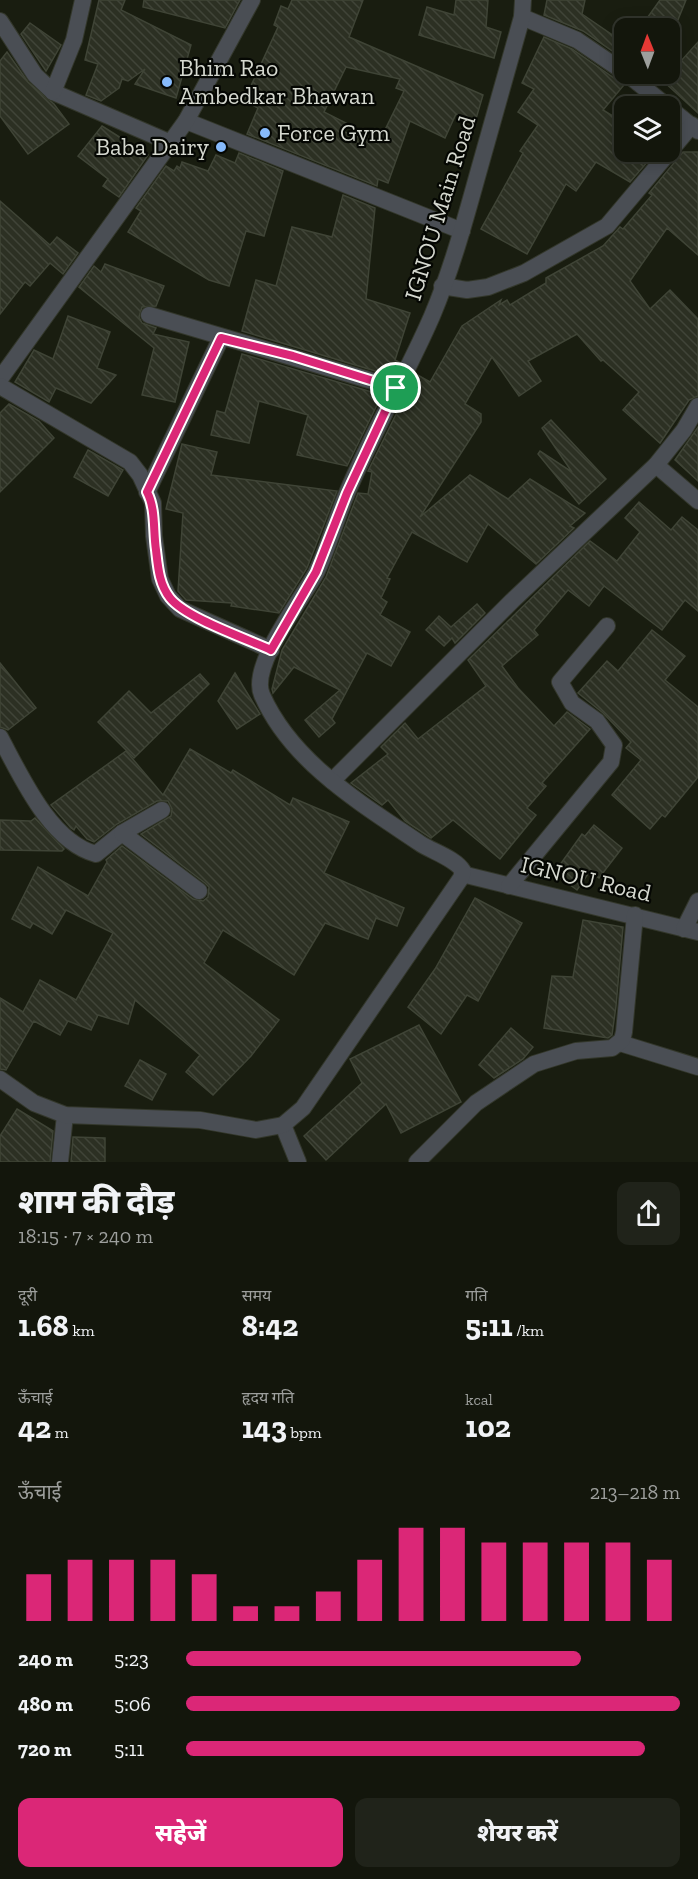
<!DOCTYPE html>
<html lang="hi">
<head>
<meta charset="utf-8">
<style>
	:root { --surface:#13160c; --page:#20231a; --text:#f1f3f6; --muted:#9d9f9d; --line:#32352d; --accent:#db2777 }
	body { margin:0; font-family:"Zilla Slab","Noto Sans Devanagari",serif; background:var(--page); color:var(--text); height:100vh; display:flex; flex-direction:column; font-size:22px; white-space:nowrap }
	* { box-sizing:border-box; margin:0 }
	p { font-size:20px; color:var(--muted) }
	.icon { flex:none; width:33px; height:33px; fill:none; stroke:currentColor; stroke-width:2; stroke-linecap:round; stroke-linejoin:round }
	.map { position:relative; height:1162px; overflow:hidden }
	.sheet { display:flex; flex-direction:column; background:var(--surface); flex:1 }
	.sheet>* { flex:none }
	.needle { width:39px; rotate:359deg }
	.buttons { position:absolute; left:614px; top:18px; display:grid; gap:12px }
	.buttons a { display:grid; place-items:center; width:66px; height:66px; border-radius:12px; background:var(--surface); box-shadow:0 3px 15px #0003,0 0 0 2px var(--line); font-size:30px }
	.pin { position:absolute; display:grid; place-items:center; width:51px; height:51px; color:#fff; margin:-26px; border:3px solid #fff; border-radius:50%; box-shadow:0 2px 6px #0007 }
	.round { display:grid; place-items:center; flex:none; width:63px; height:63px; border-radius:12px; background:var(--page) }
	.summary { display:flex; align-items:center; justify-content:space-between; height:102px; padding:0 18px }
	h1 { font-size:33px; font-weight:800; line-height:45px }
	.figures { display:grid; grid-template-columns:repeat(3,1fr); gap:9px; height:102px; padding:6px 18px }
	.figures div { display:grid; align-content:center }
	.figures b { font-size:30px; font-weight:800 }
	.figures small { font-size:16px; font-weight:400 }
	.figures p { font-size:16px }
	.chart { height:168px; padding:12px 18px }
	.chart p { display:flex; justify-content:space-between }
	.chart svg { width:100%; height:108px; margin-top:6px; stroke:var(--accent); stroke-width:6 }
	.button { display:flex; gap:12px; margin-top:auto; padding:12px 18px }
	.button a { flex:1; height:69px; border-radius:12px; background:var(--accent); color:#fff; font-size:24px; font-weight:800; line-height:69px; text-align:center }
	.button a+a { background:var(--page); color:var(--text) }
	ul { padding:0 18px; list-style:none; font-size:20px }
	li { display:grid; grid-template-columns:96px 72px 1fr; align-items:center; height:45px }
	li i { height:15px; border-radius:8px; background:var(--accent) }
	.map>svg:first-child { display:block }
	.building { fill:url(#building-back-hatch); stroke:#3f4436; stroke-width:1.5; fill-rule:evenodd }
	.lines { fill:none; stroke-linecap:round; stroke-linejoin:round }
	.minor-casing { stroke:#33372b; stroke-width:18 }
	.tertiary-casing { stroke:#33372b; stroke-width:18 }
	.minor { stroke:#4a4e54; stroke-width:16 }
	.tertiary { stroke:#4a4e54; stroke-width:16 }
	.route-casing { stroke:#fff; stroke-width:12 }
	.route { stroke:#db2777; stroke-width:8 }
	.poi-dot { fill:#87bbfc; stroke:#050703; stroke-width:2 }
	.labels { text-anchor:middle; stroke-width:4.5; stroke-linejoin:round; paint-order:stroke }
	.poi-label { font-size:24px; fill:#d5d8cf; stroke:#050703; text-anchor:start }
	.street-label { font-size:24px; fill:#d5d8cf; stroke:#050703 }
</style>
</head>
<body>
<div class="map">
<svg width="698" height="1162" viewBox="0 0 698 1162">
	<defs>
		<pattern id="building-back-hatch" width="6" height="6" patternUnits="userSpaceOnUse" patternTransform="scale(1.5)"><rect width="6" height="6" fill="#2c3023"/><path d="M-1 5l2 2M0 0l6 6M5-1l2 2" fill="none" stroke="#404438"/></pattern>
	</defs>
	<rect width="100%" height="100%" fill="#191d10"/>
	<g class="building">
		<path d="M99,0H125L121,10L191,45L176,98L135,84L145,69L128,81L122,79L119,88L101,101L86,95L98,64L85,60Z"/>
		<path d="M144,0H240L225,28L143,7Z"/>
		<path d="M292,0H363L349,37L483,95L475,122L456,114L445,138L410,121L388,183L378,179L377,186L247,134L258,108L244,101L278,27L274,25L281,6L288,9ZM346,67L400,79L396,88L404,91L378,144L342,131L346,123L324,112Z"/>
		<path d="M456,0H488L486,27L501,32L494,58L419,35L427,7L454,15Z"/>
		<path d="M547,0H585L582,14L624,43V59L583,31L544,15Z"/>
		<path d="M660,0H686L673,32L669,28H640Z"/>
		<path d="M30,23L61,45L46,71L21,34Z"/>
		<path d="M544,37L572,49L624,85L603,110L624,123V152H656L630,182L596,162L576,191L566,184L527,254L481,229L523,153L520,151L538,125L518,112L534,89L522,83Z"/>
		<path d="M698,42V113L663,81Z"/>
		<path d="M7,52L28,82L54,104L69,124L28,154L0,116V61Z"/>
		<path d="M102,126L148,155L119,197L103,186L108,179L78,156Z"/>
		<path d="M683,152H698V255L667,228L630,281L650,309L670,290L698,319V396L689,400L660,443L623,410L639,392L603,360L601,361L577,334L528,361L541,381L519,396L492,357L465,404L481,414V422L420,517L470,475L508,499L530,479L585,513L570,526L574,528L536,564L488,524L467,562L412,532L387,578L390,579L381,598L387,602L380,615L410,632L391,666L367,653L332,719L335,723L319,737L305,720L340,690L294,667L273,693L272,689L282,650L326,577L358,493L368,494L372,472L368,471L416,374L430,382L462,326L501,300L499,305L507,300L510,305L546,283V278L603,246L620,227L623,229L652,195L649,193Z"/>
		<path d="M239,153L283,171L264,236L246,231L229,286L209,280L128,232L141,211L136,208L166,166L174,171L177,166L180,168L182,162L208,171L216,155L235,163Z"/>
		<path d="M343,195L375,208L366,299L410,313L395,360L399,362L392,376L242,331L256,280L276,286L292,227L332,237Z"/>
		<path d="M0,201L50,245L57,237L78,253L63,274L50,263L30,286L25,282L0,314Z"/>
		<path d="M105,264L164,286L156,306L142,307L139,317L142,323L156,328L153,334L189,342L175,402L142,395L154,348L79,287L94,266L101,272Z"/>
		<path d="M68,316L110,332L97,368L116,375L91,403L56,388L49,402L15,382L34,350L53,359Z"/>
		<path d="M242,354L382,395L347,466L297,455L308,415L259,401L249,443L211,435L217,411L225,413Z"/>
		<path d="M9,404L39,421L54,438L0,492V413Z"/>
		<path d="M551,420L606,479L579,504L538,454L540,451L572,472L542,428Z"/>
		<path d="M698,427V481L675,460Z"/>
		<path d="M182,444L217,452L211,475L337,491L307,568L279,613L231,606L232,603L186,600L178,591L183,513L166,509Z"/>
		<path d="M88,450L123,470L108,496L74,477Z"/>
		<path d="M639,502L671,530L682,517L698,530V611L685,600L662,630L604,586L589,606L568,590L534,630L538,635L502,666L518,688L554,726L567,712L590,729L542,783L546,786L527,808L536,815L500,859L453,820L431,838L405,821L388,800L382,805L351,783L388,754L381,747L405,723L418,739L486,686L468,660L590,541L617,561L640,532L625,518Z"/>
		<path d="M477,604L485,613L455,643L452,638L444,646L426,630L439,616L451,627Z"/>
		<path d="M652,630L685,656L665,680L698,707V777L665,817L662,815L650,829L612,795L641,760L626,748L631,742L603,713L578,693L607,661L618,671Z"/>
		<path d="M0,663L36,708L8,730L0,727Z"/>
		<path d="M235,673L260,714L237,729L218,701Z"/>
		<path d="M200,674L209,684L134,758L98,722L129,691L151,713Z"/>
		<path d="M190,749L231,773L233,770L290,805L293,798L349,822L324,873L404,908L397,926L376,918L368,939L325,923L294,975L223,930L204,963L279,1020L251,1056L213,1095L186,1072L200,1055L135,1000L128,1024L98,1015L91,1030L68,1021L60,1035L34,1021L6,1070L0,1069V998L23,1012L40,980L76,1000L113,933L66,910L52,934L33,923L30,928L12,919L38,867L88,896L107,862L106,860L122,846L193,899L203,901L208,897L209,887L205,883L141,834L171,816L172,809L168,801H157L117,824L94,842L87,839L76,826L74,830L71,828L51,805L126,751L163,795Z"/>
		<path d="M35,818L64,849L62,851L0,850V820L31,821Z"/>
		<path d="M594,825L622,848L599,878L590,871L577,890L554,873L582,834L585,836Z"/>
		<path d="M475,898L522,923L478,1001L467,995L441,1034L408,1007L435,969Z"/>
		<path d="M583,920L623,927L616,1006L612,1035L608,1038L544,1028L552,976L573,977Z"/>
		<path d="M419,1025L461,1102L401,1133L386,1104L326,1160L304,1136L362,1083L350,1059Z"/>
		<path d="M511,1028L533,1047L523,1059L494,1078L479,1065Z"/>
		<path d="M140,1060L166,1074L152,1100L125,1086Z"/>
		<path d="M17,1109L53,1131L50,1162H0V1136Z"/>
		<path d="M73,1137L105,1138V1162H71Z"/>
	</g>
	<g class="lines">
		<defs>
			<g id="minor">
				<path d="M522,17L577,40L624,72"/>
				<path d="M0,21L35,75L53,92L171,143"/>
				<path d="M627,74L698,131"/>
				<path d="M53,92L74,40L83,0"/>
				<path d="M186,121L462,231"/>
				<path d="M442,286L467,290L488,287L524,273L607,226L692,125"/>
				<path d="M149,315L396,388"/>
				<path d="M0,379L186,121L252,0"/>
				<path d="M0,386L130,462L140,475L153,503L154,536L160,579L168,596L180,609L271,650"/>
				<path d="M656,465L698,501"/>
				<path d="M147,492L221,338"/>
				<path d="M0,737C21,776 50,842 96,854L122,833L162,810"/>
				<path d="M332,781L512,601L656,465L684,430L698,406"/>
				<path d="M122,833L199,891"/>
				<path d="M462,874L698,932"/>
				<path d="M509,886L611,762L614,745L597,721L572,703L560,682L607,626"/>
				<path d="M684,929L698,901"/>
				<path d="M620,1043L698,1067"/>
				<path d="M283,1125L298,1162"/>
				<path d="M60,1162L65,1115"/>
				<path d="M417,1162L476,1103L534,1064L576,1051L612,1048L622,1040L624,1032L635,915"/>
			</g>
			<path id="tertiary" d="M0,1079L34,1103L65,1115L200,1120L256,1130L283,1125L303,1108L461,878L463,871C456,859 434,852 421,844C362,804 292,763 262,695C249,666 302,599 316,573C328,548 336,519 347,493C372,433 406,376 432,316C451,271 464,224 477,177C492,124 507,70 522,17L523,0"/>
		</defs>
		<use href="#minor" class="minor-casing"/>
		<use href="#tertiary" class="tertiary-casing"/>
		<use href="#minor" class="minor"/>
		<use href="#tertiary" class="tertiary"/>
	</g>
	<g class="lines">
		<defs>
			<path id="route" d="M221,338L293,356L396,388L347,493L316,572L271,650C245,638 186,618 170,598C159,584 158,567 156,550C153,531 156,509 147,492Z"/>
		</defs>
		<use href="#route" class="route-casing"/>
		<use href="#route" class="route"/>
	</g>
	<g class="poi-dot">
		<circle cx="167" cy="82" r="6"/>
		<circle cx="265" cy="133" r="6"/>
		<circle cx="221" cy="147" r="6"/>
	</g>
	<g class="labels">
		<g class="poi-label">
			<text x="179" y="76">Bhim Rao<tspan x="179" dy="28">Ambedkar Bhawan</tspan></text>
			<text x="277" y="141">Force Gym</text>
			<text x="209" y="155" text-anchor="end">Baba Dairy</text>
		</g>
		<g class="street-label">
			<text transform="translate(440 208) rotate(-73)" y="8">IGNOU Main Road</text>
			<text transform="translate(586 879) rotate(13)" y="8">IGNOU Road</text>
		</g>
	</g>
</svg>
<div class="buttons">
<a><svg class="needle" viewBox="-14 -14 28 28"><path d="M0-13l5 13h-10z" fill="#e53935"/><path d="M0 13l5-13h-10z" fill="#9d9f9d"/></svg></a>
<a><svg class="icon" aria-label="layers" viewBox="0 0 24 24"><path d="M12 4l9 5-9 5-9-5zM3 14l9 5 9-5"/></svg></a>
</div>
<div class="pin" style="left:396px;top:388px;background:#1e9e55"><svg class="icon" aria-label="arrive" viewBox="0 0 24 24"><path d="M6 21V4h12l-3 4 3 4H6"/></svg></div>
</div>
<section class="sheet">
<div class="summary"><div><h1>शाम की दौड़</h1><p>18:15 · 7 × 240 m</p></div><a class="round"><svg class="icon" aria-label="share" viewBox="0 0 24 24"><path d="M12 15V3M7 8l5-5 5 5M5 13v7h14v-7"/></svg></a></div>
<div class="figures">
<div><p>दूरी</p><b>1.68<small> km</small></b></div>
<div><p>समय</p><b>8:42</b></div>
<div><p>गति</p><b>5:11<small> /km</small></b></div>
</div>
<div class="figures">
<div><p>ऊँचाई</p><b>42<small> m</small></b></div>
<div><p>हृदय गति</p><b>143<small> bpm</small></b></div>
<div><p>kcal</p><b>102</b></div>
</div>
<div class="chart"><p><span>ऊँचाई</span>213–218 m</p>
<svg viewBox="0 0 160 44" preserveAspectRatio="none"><path d="M5 44V25M15 44V19M25 44V19M35 44V19M45 44V25M55 44V38M65 44V38M75 44V32M85 44V19M95 44V6M105 44V6M115 44V12M125 44V12M135 44V12M145 44V12M155 44V19"/></svg>
</div>
<ul>
<li><b>240 m</b>5:23<i style="width:80%"></i></li>
<li><b>480 m</b>5:06<i style="width:100%"></i></li>
<li><b>720 m</b>5:11<i style="width:93%"></i></li>
</ul>
<div class="button"><a>सहेजें</a><a>शेयर करें</a></div>
</section>
</body>
</html>
